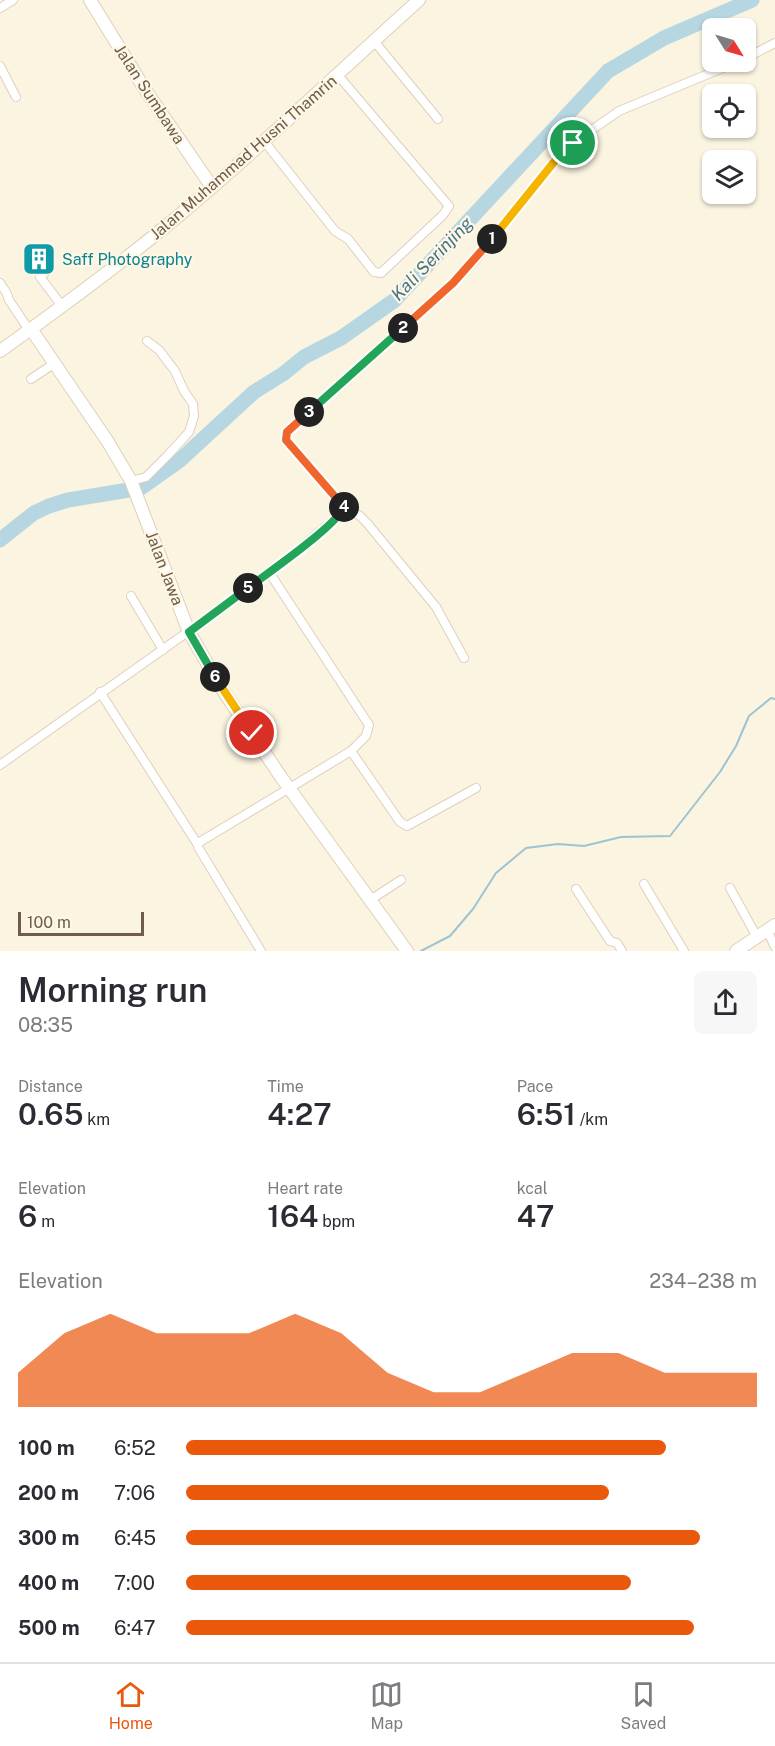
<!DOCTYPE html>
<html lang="en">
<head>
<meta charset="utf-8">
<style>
	:root { --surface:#fff; --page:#f7f7f7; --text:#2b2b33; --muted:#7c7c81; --line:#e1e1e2; --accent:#ea580c }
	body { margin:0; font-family:"Public Sans",sans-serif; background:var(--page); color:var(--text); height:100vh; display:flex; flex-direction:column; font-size:22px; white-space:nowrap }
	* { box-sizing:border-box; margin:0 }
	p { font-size:20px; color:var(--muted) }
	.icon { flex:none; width:33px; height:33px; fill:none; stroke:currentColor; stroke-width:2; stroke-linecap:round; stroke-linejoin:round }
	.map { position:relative; height:951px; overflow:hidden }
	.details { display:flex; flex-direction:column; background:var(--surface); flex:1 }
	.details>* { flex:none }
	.needle { width:39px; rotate:127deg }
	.fabs { position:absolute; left:702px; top:18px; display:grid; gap:12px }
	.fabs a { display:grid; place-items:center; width:54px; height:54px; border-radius:9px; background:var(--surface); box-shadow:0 2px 4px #0004; font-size:30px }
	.scale { position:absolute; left:18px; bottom:15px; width:126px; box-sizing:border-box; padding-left:6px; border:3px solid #6f5c49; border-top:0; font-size:16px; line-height:21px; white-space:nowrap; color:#6f5c49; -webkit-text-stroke:4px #fef7e5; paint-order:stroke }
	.pin { position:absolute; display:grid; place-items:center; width:51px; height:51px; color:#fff; margin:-26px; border:3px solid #fff; border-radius:50%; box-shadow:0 2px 6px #0007 }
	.km { position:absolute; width:30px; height:30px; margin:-15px; border-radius:50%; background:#222; color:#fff; font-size:16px; line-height:30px; text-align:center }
	.round { display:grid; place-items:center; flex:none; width:63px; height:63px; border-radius:9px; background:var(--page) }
	.summary { display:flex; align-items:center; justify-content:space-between; height:102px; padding:0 18px }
	h1 { font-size:33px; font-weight:600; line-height:45px }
	.figures { display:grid; grid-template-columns:repeat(3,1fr); gap:9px; height:102px; padding:6px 18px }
	.figures div { display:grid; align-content:center }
	.figures b { font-size:30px; font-weight:600 }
	.figures small { font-size:16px; font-weight:400 }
	.figures p { font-size:16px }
	.chart { height:168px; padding:12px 18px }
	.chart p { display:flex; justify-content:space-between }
	.chart svg { width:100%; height:108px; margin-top:6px; fill:var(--accent); opacity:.7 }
	ul { padding:0 18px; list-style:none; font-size:20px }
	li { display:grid; grid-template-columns:96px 72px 1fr; align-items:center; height:45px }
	li i { height:15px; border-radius:8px; background:var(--accent) }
	.dock { display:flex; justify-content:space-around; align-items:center; height:84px; border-top:2px solid var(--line); background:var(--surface); font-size:16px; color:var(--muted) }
	.dock a { display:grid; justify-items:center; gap:3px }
	.dock .selected { color:var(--accent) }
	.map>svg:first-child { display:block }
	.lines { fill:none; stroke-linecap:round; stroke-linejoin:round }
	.stream { stroke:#9dc4d3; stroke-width:2 }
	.river { stroke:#b6d6e2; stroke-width:15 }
	.street-casing { stroke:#ded0bd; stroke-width:10 }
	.secondary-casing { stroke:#dfd0b8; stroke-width:14 }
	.street { stroke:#fff; stroke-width:8 }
	.secondary { stroke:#fff; stroke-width:12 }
	.split-1-casing { stroke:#fff; stroke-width:12 }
	.split-2-casing { stroke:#fff; stroke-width:12 }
	.split-3-casing { stroke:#fff; stroke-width:12 }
	.split-4-casing { stroke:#fff; stroke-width:12 }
	.split-5-casing { stroke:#fff; stroke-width:12 }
	.split-6-casing { stroke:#fff; stroke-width:12 }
	.split-7-casing { stroke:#fff; stroke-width:12 }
	.split-1 { stroke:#f5b400; stroke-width:8 }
	.split-2 { stroke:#f0652b; stroke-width:8 }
	.split-3 { stroke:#22a559; stroke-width:8 }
	.split-4 { stroke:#f0652b; stroke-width:8 }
	.split-5 { stroke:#22a559; stroke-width:8 }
	.split-6 { stroke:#22a559; stroke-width:8 }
	.split-7 { stroke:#f5b400; stroke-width:8 }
	.labels { text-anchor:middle; stroke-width:4.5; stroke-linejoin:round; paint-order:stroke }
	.street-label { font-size:16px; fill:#6f5c49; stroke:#fef7e5 }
	.culture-label { font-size:16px; fill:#0d838f; stroke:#fef7e5; text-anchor:start }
	.water-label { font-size:18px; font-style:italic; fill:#487589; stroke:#fef7e5 }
</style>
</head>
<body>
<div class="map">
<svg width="775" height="951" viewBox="0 0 775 951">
	<rect width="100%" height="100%" fill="#faf4e0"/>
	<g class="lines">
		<path class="stream" d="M421,951L450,936L473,909L496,873L526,848L558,844L584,846L621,837L670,836L720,772L736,746L749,716L771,698L775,699"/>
		<path class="river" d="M0,540L34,513L49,506L68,500L141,488L179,461L254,392L283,374L304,357L341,338L395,300L608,71L664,38L752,0"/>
		<defs>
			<g id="street">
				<path d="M0,8L13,0"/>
				<path d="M374,41L438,119"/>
				<path d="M746,58L775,43"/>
				<path d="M0,66L16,97"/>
				<path d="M264,141L335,231L348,239L374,272L381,273L443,215L449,206L337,74"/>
				<path d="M47,271L40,277L62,306"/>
				<path d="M0,283L6,292L9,300L29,330"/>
				<path d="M31,379L55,363"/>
				<path d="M131,481L146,477L168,455L189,432L194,416L193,404L184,391L175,371L159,350L147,341"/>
				<path d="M344,507L360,516L367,523L436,607L464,658"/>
				<path d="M131,596L163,650"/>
				<path d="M100,692L198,845"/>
				<path d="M351,751L400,822L407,826L476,788"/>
				<path d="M0,765L234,599L293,554L342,512L344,507L342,503L286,440L287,432L453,283L478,257L554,162L573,143L619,111L737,62"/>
				<path d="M644,884L684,951"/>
				<path d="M730,888L757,937"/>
				<path d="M576,889L610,941L617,943L622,951"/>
				<path d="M370,900L401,880"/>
				<path d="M767,930L775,947"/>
				<path d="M261,951L198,847V843L351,751L366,736L369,725L269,572"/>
			</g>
			<g id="secondary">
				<path d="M90,0L146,91L212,187"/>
				<path d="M31,329L108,442L131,481L189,632L222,689L281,777L407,951"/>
				<path d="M0,351C62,307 123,262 182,213C263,145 340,71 419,0"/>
				<path d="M736,951L775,925"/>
			</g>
		</defs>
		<use href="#street" class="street-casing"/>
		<use href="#secondary" class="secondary-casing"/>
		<use href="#street" class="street"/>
		<use href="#secondary" class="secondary"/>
	</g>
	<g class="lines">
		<defs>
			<path id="split-1" d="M492,239L554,162L573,143"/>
			<path id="split-2" d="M403,328L453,283L492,239"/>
			<path id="split-3" d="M309,412L403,328"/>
			<path id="split-4" d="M309,412L287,432L286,440L344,507"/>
			<path id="split-5" d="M248,588C268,573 336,526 344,507"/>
			<path id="split-6" d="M215,677L189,632L248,588"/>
			<path id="split-7" d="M215,677L252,733"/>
		</defs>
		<use href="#split-1" class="split-1-casing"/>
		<use href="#split-2" class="split-2-casing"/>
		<use href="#split-3" class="split-3-casing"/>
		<use href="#split-4" class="split-4-casing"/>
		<use href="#split-5" class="split-5-casing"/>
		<use href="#split-6" class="split-6-casing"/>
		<use href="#split-7" class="split-7-casing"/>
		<use href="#split-1" class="split-1"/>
		<use href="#split-2" class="split-2"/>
		<use href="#split-3" class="split-3"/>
		<use href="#split-4" class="split-4"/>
		<use href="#split-5" class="split-5"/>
		<use href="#split-6" class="split-6"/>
		<use href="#split-7" class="split-7"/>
	</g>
	<defs>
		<symbol id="building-square" viewBox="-11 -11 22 22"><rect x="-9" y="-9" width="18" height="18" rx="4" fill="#0f9aa8" stroke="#fef7e5"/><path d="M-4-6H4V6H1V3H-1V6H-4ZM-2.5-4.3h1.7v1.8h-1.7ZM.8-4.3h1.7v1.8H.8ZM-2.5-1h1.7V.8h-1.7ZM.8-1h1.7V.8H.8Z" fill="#fff"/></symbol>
	</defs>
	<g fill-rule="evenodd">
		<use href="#building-square" x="20" y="240" width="38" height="38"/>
	</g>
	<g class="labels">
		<g class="street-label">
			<text transform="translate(150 94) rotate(57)" y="6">Jalan Sumbawa</text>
			<text transform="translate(243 157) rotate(-41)" y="6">Jalan Muhammad Husni Thamrin</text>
			<text transform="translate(165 568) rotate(69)" y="6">Jalan Jawa</text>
		</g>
		<g class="culture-label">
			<text x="62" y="265">Saff Photography</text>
		</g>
		<g class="water-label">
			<text transform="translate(432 259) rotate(-46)" y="6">Kali Serinjing</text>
		</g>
	</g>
</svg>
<div class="fabs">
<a><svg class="needle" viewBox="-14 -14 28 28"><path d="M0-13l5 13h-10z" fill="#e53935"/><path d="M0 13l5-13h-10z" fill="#7c7c81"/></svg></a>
<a><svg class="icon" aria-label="locate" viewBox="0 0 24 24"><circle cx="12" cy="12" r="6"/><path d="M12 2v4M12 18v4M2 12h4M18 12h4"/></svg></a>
<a><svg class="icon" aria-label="layers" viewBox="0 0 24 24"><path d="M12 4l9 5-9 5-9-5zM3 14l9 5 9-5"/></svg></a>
</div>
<div class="scale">100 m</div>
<div class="pin" style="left:573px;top:143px;background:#1e9e55"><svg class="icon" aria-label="arrive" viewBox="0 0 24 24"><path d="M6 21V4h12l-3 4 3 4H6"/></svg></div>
<div class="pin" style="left:252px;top:733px;background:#d93025"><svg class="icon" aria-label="check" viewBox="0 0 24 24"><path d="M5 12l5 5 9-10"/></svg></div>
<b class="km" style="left:492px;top:239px">1</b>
<b class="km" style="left:403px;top:328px">2</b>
<b class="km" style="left:309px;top:412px">3</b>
<b class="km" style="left:344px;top:507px">4</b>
<b class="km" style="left:248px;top:588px">5</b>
<b class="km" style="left:215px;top:677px">6</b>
</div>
<section class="details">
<div class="summary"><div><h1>Morning run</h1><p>08:35</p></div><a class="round"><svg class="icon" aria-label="share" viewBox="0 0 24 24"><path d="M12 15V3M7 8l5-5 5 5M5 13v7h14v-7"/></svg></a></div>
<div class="figures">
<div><p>Distance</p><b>0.65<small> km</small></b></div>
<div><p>Time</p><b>4:27</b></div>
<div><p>Pace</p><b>6:51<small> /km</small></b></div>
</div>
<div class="figures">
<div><p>Elevation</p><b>6<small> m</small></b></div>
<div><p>Heart rate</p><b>164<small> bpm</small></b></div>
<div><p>kcal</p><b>47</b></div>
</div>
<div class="chart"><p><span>Elevation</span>234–238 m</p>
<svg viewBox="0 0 160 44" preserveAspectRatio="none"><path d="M0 44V30L10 14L20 6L30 14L40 14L50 14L60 6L70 14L80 30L90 38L100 38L110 30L120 22L130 22L140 30L150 30L160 30V44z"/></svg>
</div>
<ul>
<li><b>100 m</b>6:52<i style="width:84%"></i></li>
<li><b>200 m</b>7:06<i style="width:74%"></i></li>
<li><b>300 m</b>6:45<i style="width:90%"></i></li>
<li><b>400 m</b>7:00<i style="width:78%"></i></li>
<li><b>500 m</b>6:47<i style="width:89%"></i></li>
</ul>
</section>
<nav class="dock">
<a class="selected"><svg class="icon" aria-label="home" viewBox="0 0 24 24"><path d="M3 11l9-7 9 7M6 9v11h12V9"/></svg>Home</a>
<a><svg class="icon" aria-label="map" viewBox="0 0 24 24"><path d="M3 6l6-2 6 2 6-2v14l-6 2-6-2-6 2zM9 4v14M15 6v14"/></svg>Map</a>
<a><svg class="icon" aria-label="saved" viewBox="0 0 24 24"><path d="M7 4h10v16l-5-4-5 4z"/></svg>Saved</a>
</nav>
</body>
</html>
